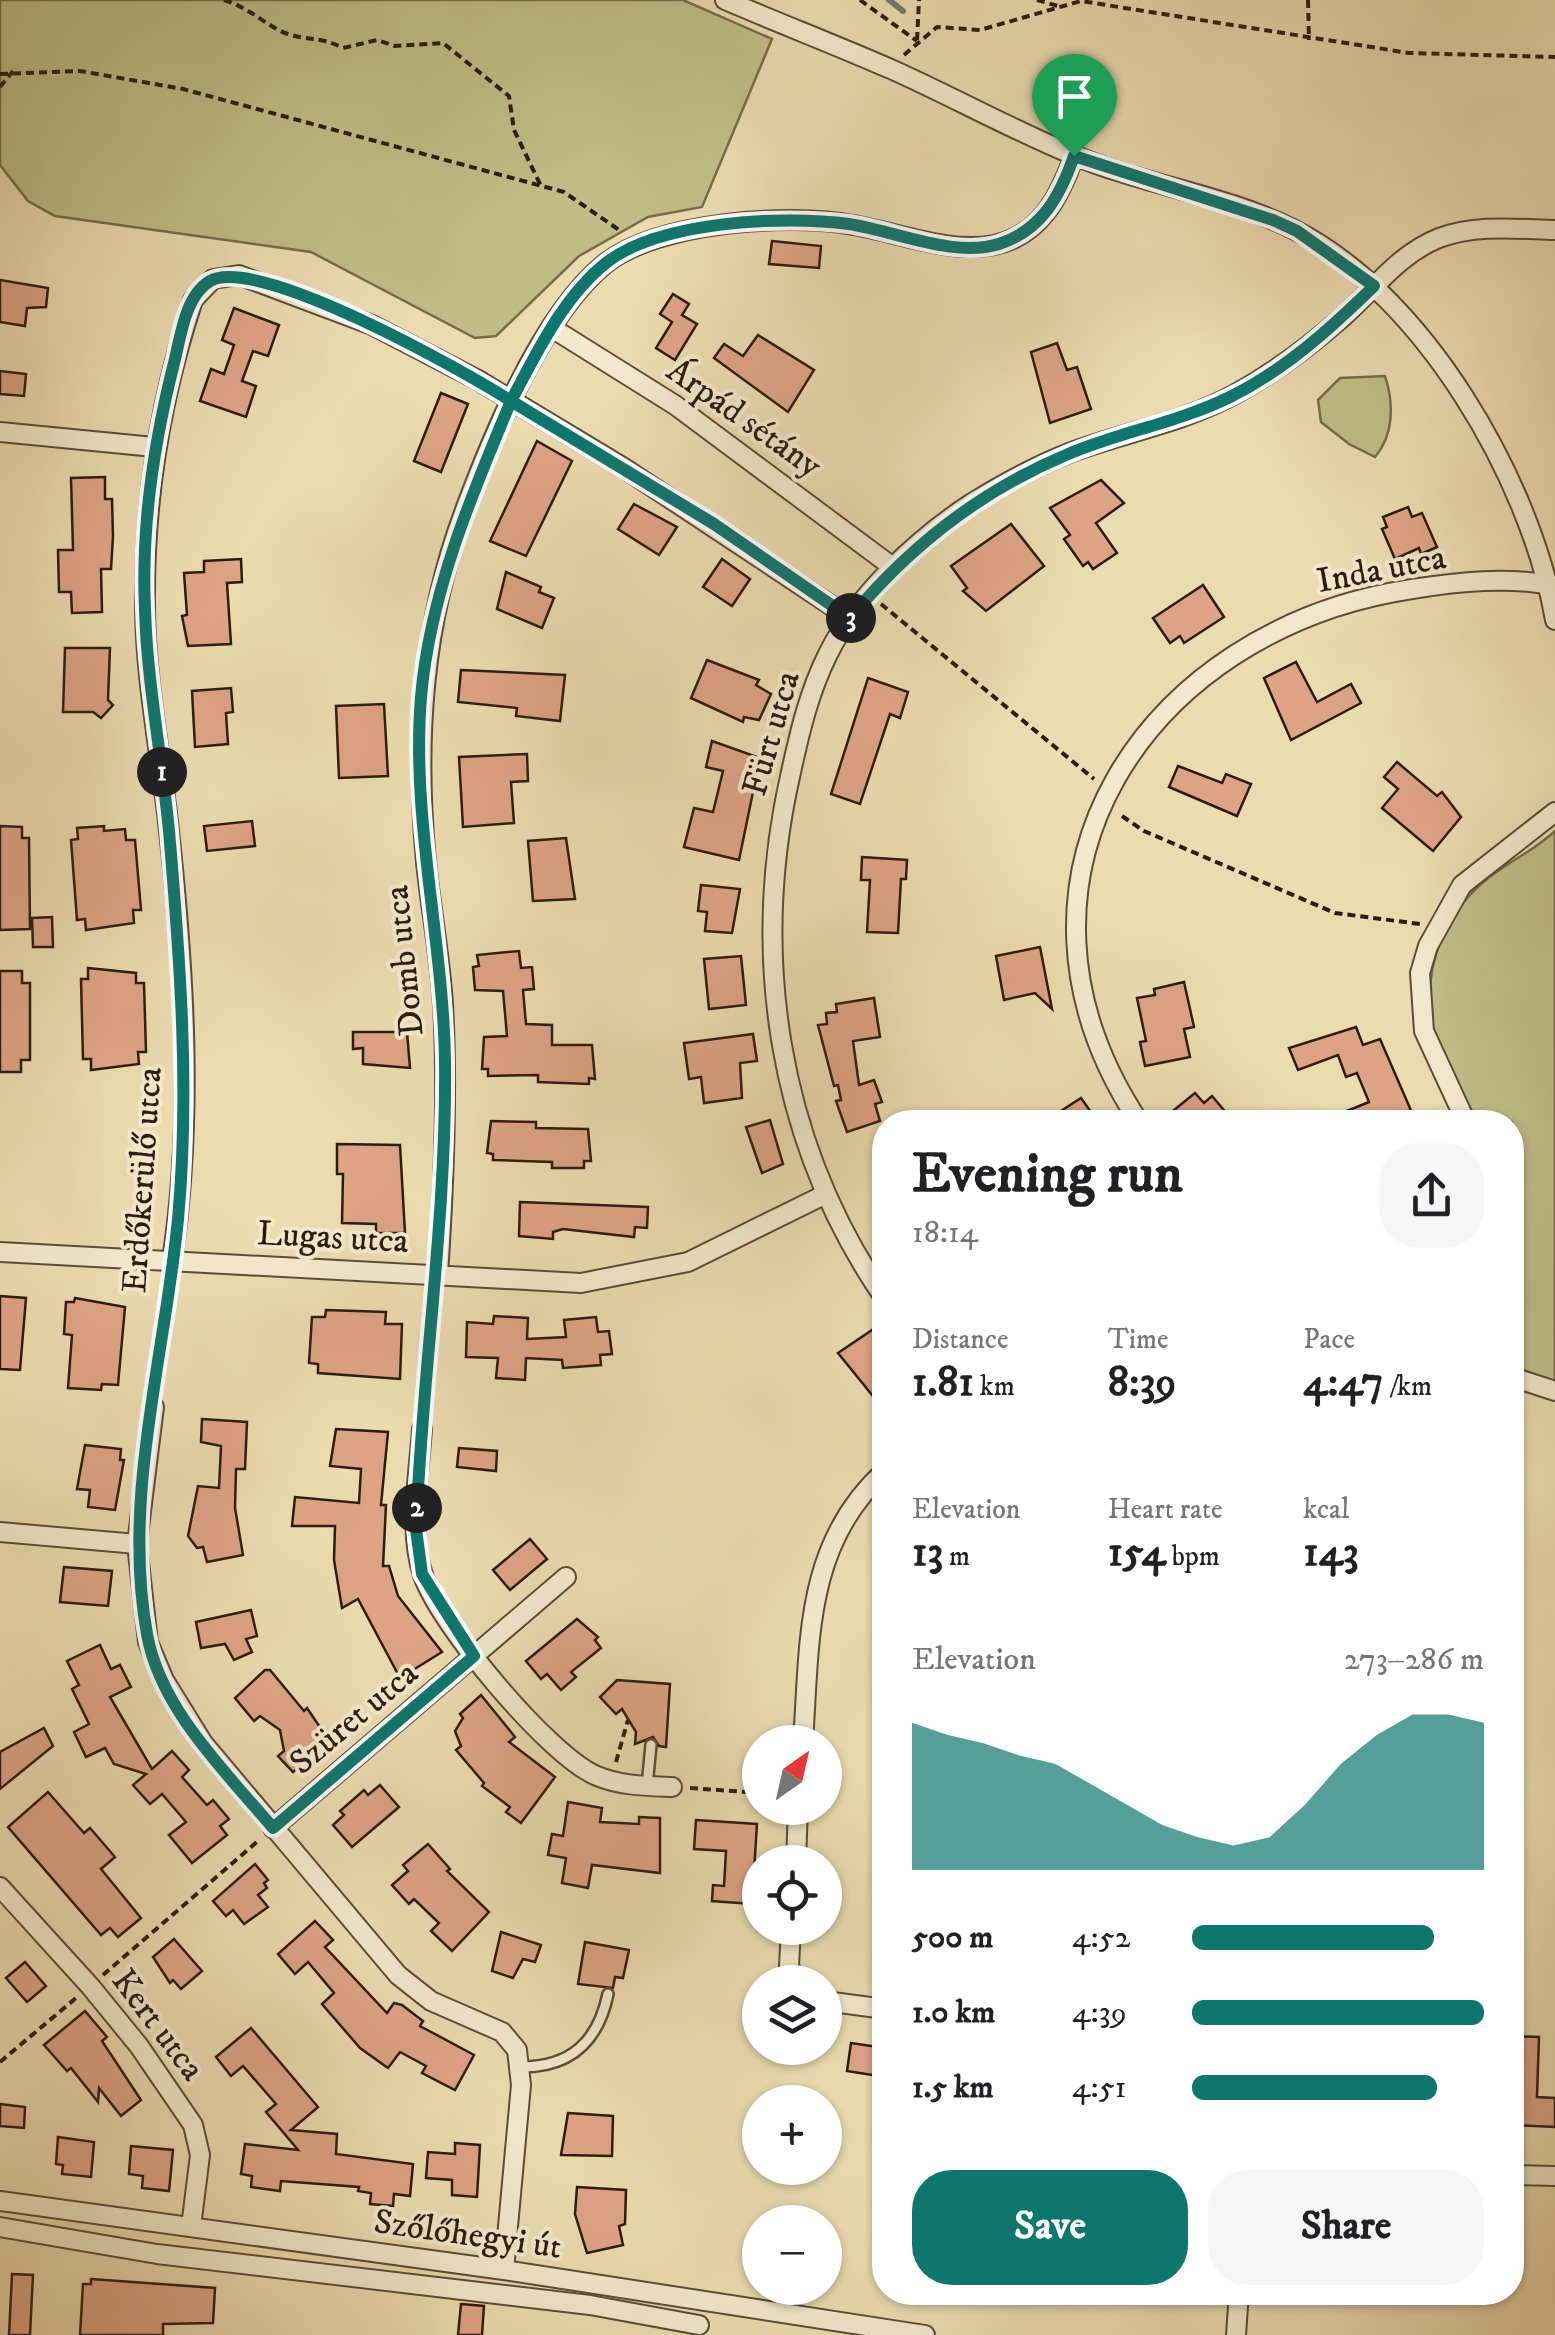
<!DOCTYPE html>
<html lang="en">
<head>
<meta charset="utf-8">
<style>
	:root { --surface:#fff; --page:#f6f6f6; --text:#202124; --muted:#757577; --accent:#0f766e }
	body { margin:0; font-family:"IM FELL DW Pica",serif; background:var(--page); color:var(--text); height:100vh; display:flex; flex-direction:column; font-size:38px; white-space:nowrap }
	* { box-sizing:border-box; margin:0 }
	p { font-size:32px; color:var(--muted) }
	.icon { flex:none; width:55px; height:55px; fill:none; stroke:currentColor; stroke-width:2; stroke-linecap:round; stroke-linejoin:round }
	.map { position:relative; flex:1; overflow:hidden }
	.panel { position:absolute; left:872px; top:1110px; width:652px; height:1195px; display:flex; flex-direction:column; background:var(--surface); border-radius:40px; box-shadow:0 2px 8px #0004 }
	.panel>* { flex:none }
	.needle { width:65px; rotate:34deg }
	.buttons { position:absolute; left:742px; top:1725px; display:grid; gap:20px }
	.buttons a { display:grid; place-items:center; width:100px; height:100px; border-radius:50%; background:var(--surface); box-shadow:0 2px 8px #0004; font-size:50px }
	.pin { position:absolute; display:grid; place-items:center; width:85px; height:85px; color:#fff; margin:-102px -42px; border-radius:50% 50% 50% 0; rotate:-45deg; box-shadow:0 0 10px #0007 }
	.pin .icon { rotate:45deg }
	.km { position:absolute; width:50px; height:50px; margin:-25px; border-radius:50%; background:#222; color:#fff; font-size:28px; line-height:50px; text-align:center }
	.round { display:grid; place-items:center; flex:none; width:105px; height:105px; border-radius:40px; background:var(--page) }
	.summary { display:flex; align-items:center; justify-content:space-between; height:170px; padding:0 40px }
	h1 { font-size:55px; font-weight:700; line-height:75px }
	.figures { display:grid; grid-template-columns:repeat(3,1fr); gap:15px; height:170px; padding:10px 40px }
	.figures div { display:grid; align-content:center }
	.figures b { font-size:42px; font-weight:700 }
	.figures small { font-size:28px; font-weight:400 }
	.figures p { font-size:28px }
	.chart { height:280px; padding:20px 40px }
	.chart p { display:flex; justify-content:space-between }
	.chart svg { width:100%; height:180px; margin-top:10px; fill:var(--accent); opacity:.7 }
	.button { display:flex; gap:20px; margin-top:auto; padding:20px 40px }
	.button a { flex:1; height:115px; border-radius:40px; background:var(--accent); color:#fff; font-size:40px; font-weight:700; line-height:115px; text-align:center }
	.button a+a { background:var(--page); color:var(--text) }
	ul { padding:0 40px; list-style:none; font-size:32px }
	li { display:grid; grid-template-columns:160px 120px 1fr; align-items:center; height:75px }
	li i { height:25px; border-radius:12px; background:var(--accent) }
	.map>svg:first-child { display:block }
	.green { fill:#bebe86; stroke:#766d4c; stroke-width:2.5 }
	.lines { fill:none; stroke-linecap:round; stroke-linejoin:round }
	.stream { stroke:#717a75; stroke-width:6 }
	.building { fill:#dda385; stroke:#2d1c12; stroke-width:2.5 }
	.service-casing { stroke:#5c4c39; stroke-width:14 }
	.minor-casing { stroke:#5c4c39; stroke-width:22 }
	.path { stroke:#2d1c12; stroke-width:4; stroke-dasharray:8 5; stroke-linecap:butt }
	.service { stroke:#f2e8cb; stroke-width:9 }
	.minor { stroke:#f2e8cb; stroke-width:18 }
	.route-casing { stroke:#fff; stroke-width:20 }
	.route { stroke:#0f766e; stroke-width:12 }
	.labels { text-anchor:middle; stroke-width:8; stroke-linejoin:round; paint-order:stroke }
	.street-label { font-size:35px; fill:#2d1c12; stroke:#f2e8cb }
</style>
</head>
<body>
<div class="map">
<svg width="1555" height="2335" viewBox="0 0 1555 2335">
	<rect width="100%" height="100%" fill="#ebdbaf"/>
	<filter id="stains"><feTurbulence type="fractalNoise" baseFrequency=".002" numOctaves="4"/><feColorMatrix values="0 0 0 0 .2 0 0 0 0 .09 0 0 0 0 .02 0 0 0 .5 -.17"/></filter>
	<radialGradient id="worn" r=".72"><stop offset=".6" stop-color="#630" stop-opacity="0"/><stop offset="1" stop-color="#630" stop-opacity=".3"/></radialGradient>
	<g class="green">
		<path d="M0,0H683L772,39L702,207L648,217L579,256L496,336L475,338L311,252L55,216L28,201L0,165Z"/>
		<path d="M1385,376C1394,403 1394,435 1375,457L1349,444L1321,422L1318,400L1340,378Z"/>
		<path d="M1555,831V1381L1513,1367L1512,1122H1477C1468,1101 1454,1082 1444,1061C1415,1001 1431,929 1480,885C1504,863 1532,853 1555,831Z"/>
	</g>
	<g class="lines">
		<path class="stream" d="M889,0L903,11"/>
	</g>
	<g class="building">
		<path d="M772,241L821,246L819,268L769,264Z"/>
		<path d="M0,280L48,288L46,307L27,308L25,326L0,322Z"/>
		<path d="M673,294L689,304L682,315L697,324L675,360L656,348L672,322L660,314Z"/>
		<path d="M234,308L279,325L268,356L253,351L242,381L256,386L246,417L200,401L211,369L224,374L234,345L222,340Z"/>
		<path d="M758,335L814,370L788,412L714,358L724,344L743,356Z"/>
		<path d="M1057,343L1067,370L1077,367L1091,409L1050,423L1031,352Z"/>
		<path d="M0,371L26,374L24,396L0,394Z"/>
		<path d="M441,393L468,404L441,472L414,461Z"/>
		<path d="M537,441L572,461L526,556L490,541Z"/>
		<path d="M105,477V499H112L113,536L111,569H101L102,612L72,613L71,592H59L58,550H73L71,478Z"/>
		<path d="M1101,480L1124,503L1096,523L1117,553L1093,569L1088,562L1083,566L1064,539L1070,535L1050,508Z"/>
		<path d="M634,504L677,527L659,555L618,529Z"/>
		<path d="M1408,507L1412,517L1422,513L1437,547L1421,554L1419,548L1395,559L1382,529L1387,527L1383,517Z"/>
		<path d="M1011,524L1044,566L986,611L963,591L967,588L951,566Z"/>
		<path d="M241,559L242,582L227,583L231,644L188,646L182,616L187,615L184,573L204,572V561Z"/>
		<path d="M722,559L750,579L732,606L703,587Z"/>
		<path d="M506,572L541,587L539,592L554,598L542,628L497,609Z"/>
		<path d="M1203,585L1224,617L1184,643L1180,636L1170,643L1153,618Z"/>
		<path d="M65,648H110L108,700L113,705L101,718L93,712H63Z"/>
		<path d="M707,660L759,680L756,685L771,694L759,720L744,717L743,722L691,698Z"/>
		<path d="M1296,662L1317,702L1351,684L1361,703L1291,740L1264,678Z"/>
		<path d="M461,670L565,675L560,721L516,716L517,708L458,702Z"/>
		<path d="M868,678L908,692L900,718L890,714L860,804L831,794Z"/>
		<path d="M231,688L233,712L226,713L228,744L195,747L192,691Z"/>
		<path d="M384,704L388,776L339,778L336,706Z"/>
		<path d="M712,741L760,758L739,860L684,847L694,808L713,812L723,771L706,767Z"/>
		<path d="M527,754L528,781L511,782L514,823L463,827L459,757Z"/>
		<path d="M1397,762L1437,796L1442,792L1461,817L1433,851L1382,808L1398,789L1384,777Z"/>
		<path d="M1178,766L1222,783L1226,774L1251,784L1237,816L1169,787Z"/>
		<path d="M252,821L255,846L207,851L204,826Z"/>
		<path d="M0,826L22,827V838H29L30,929L0,930Z"/>
		<path d="M104,826V831L125,829L126,840H135L141,910H133L134,923L86,930L85,919L77,920L71,840L78,839L77,828Z"/>
		<path d="M566,838L575,899L533,901L528,841Z"/>
		<path d="M862,857L907,860L906,879H901L898,933L867,932L870,880H861Z"/>
		<path d="M701,885L740,889L732,933L705,931L707,912L698,911Z"/>
		<path d="M52,917L53,947H33L32,918Z"/>
		<path d="M1040,947L1052,1009L1035,993L1004,1000L996,956Z"/>
		<path d="M519,951L521,968L532,967L534,989L523,990L526,1024L552,1025V1045H592L595,1079L589,1078V1084L538,1082V1075L488,1076V1069H482L484,1037L507,1036L503,991L475,990L473,967L479,966L477,955Z"/>
		<path d="M741,956L746,1005L709,1009L704,959Z"/>
		<path d="M88,968L136,973V983H144L146,1052H138L139,1064L91,1070V1059H83L81,979H88Z"/>
		<path d="M0,971H22V983H30V1060H21V1072H0Z"/>
		<path d="M1184,982L1194,1027L1184,1029L1190,1057L1145,1066L1140,1042L1146,1041L1137,998L1155,995L1154,989Z"/>
		<path d="M874,998L880,1037L853,1041L859,1085L874,1080L882,1102L875,1104L880,1121L847,1132L836,1101L841,1100L838,1085L834,1086L818,1025L827,1024L826,1013L837,1012L836,1004Z"/>
		<path d="M1356,1027L1363,1045L1380,1039L1416,1122H1320L1369,1102L1357,1073L1346,1077L1338,1055L1298,1070L1289,1048Z"/>
		<path d="M353,1032H407L410,1068L363,1064V1048L353,1049Z"/>
		<path d="M753,1034L757,1061L740,1063L742,1098L704,1103L701,1077L689,1079L684,1043Z"/>
		<path d="M1195,1093L1204,1103L1212,1096L1234,1122H1183L1173,1111Z"/>
		<path d="M1081,1098L1098,1122H1044Z"/>
		<path d="M770,1120L783,1164L762,1173L746,1127Z"/>
		<path d="M491,1121L536,1122V1128L588,1129L591,1161H584V1168H552V1162L493,1160V1154L487,1153Z"/>
		<path d="M337,1144L400,1145L405,1233H376V1224L342,1223L343,1174H337Z"/>
		<path d="M520,1202L648,1207L647,1228L635,1227L634,1237L563,1229L553,1232V1239L519,1236Z"/>
		<path d="M0,1296L26,1298L20,1370L0,1369Z"/>
		<path d="M75,1298L125,1307L118,1385L102,1384L101,1390L68,1388L72,1335L64,1334L66,1302H74Z"/>
		<path d="M326,1310L386,1312L385,1324H402L400,1379L318,1373V1364L309,1363L312,1317H325Z"/>
		<path d="M494,1316L528,1318L527,1339L566,1337L564,1320L596,1317L598,1332L609,1331L612,1354L600,1355L601,1365L563,1368L562,1360L526,1358L525,1380L496,1378L498,1358L466,1357L467,1322L493,1324Z"/>
		<path d="M872,1330L885,1350V1411L838,1353Z"/>
		<path d="M202,1419L247,1422L245,1469H236L235,1508L243,1555L207,1562L203,1547L197,1548L188,1536L198,1486L219,1488L221,1446L201,1442Z"/>
		<path d="M336,1429L388,1432L381,1505H386L383,1566H389L398,1596L442,1652L400,1678L358,1599L342,1608L334,1560L335,1526H292L295,1497L359,1503L361,1469L330,1466Z"/>
		<path d="M85,1445L121,1449L120,1460H124L115,1510L88,1507L90,1490L77,1489Z"/>
		<path d="M459,1448L497,1451L496,1471L457,1467Z"/>
		<path d="M530,1539L547,1559L510,1590L493,1570Z"/>
		<path d="M64,1567L112,1571L108,1606L60,1602Z"/>
		<path d="M251,1610L257,1636L246,1639L252,1652L234,1660L225,1644L201,1648L196,1622Z"/>
		<path d="M577,1619L598,1637L595,1640L601,1648L571,1672L576,1677L561,1690L547,1674L541,1679L526,1661Z"/>
		<path d="M100,1645L111,1669L120,1665L131,1687L110,1697L152,1769L172,1751L189,1770L182,1777L207,1805L213,1800L229,1819L220,1826L227,1835L192,1863L169,1835L186,1822L162,1794L150,1804L133,1785L146,1774L114,1764L105,1748L86,1757L74,1732L89,1724L72,1689L79,1685L67,1661Z"/>
		<path d="M265,1670H270L304,1711L307,1708L330,1742L293,1772L278,1756L284,1751L280,1730L260,1716L254,1721L235,1698Z"/>
		<path d="M617,1680L670,1684L666,1747L659,1746L653,1737L635,1744L636,1732L622,1709L616,1714L600,1697Z"/>
		<path d="M481,1695L515,1737L509,1742L555,1777L521,1823L506,1812L510,1807L482,1786L484,1783L456,1750L461,1746L455,1731L463,1718L460,1714Z"/>
		<path d="M44,1728L53,1746L0,1789V1752Z"/>
		<path d="M380,1785L399,1807L352,1847L333,1825L344,1815L340,1811L364,1790L368,1795Z"/>
		<path d="M48,1792L84,1833L90,1828L115,1857L101,1869L141,1918L118,1937L110,1928L101,1935L8,1827Z"/>
		<path d="M568,1802L602,1808L600,1822L639,1824V1817L660,1818V1873L592,1865L588,1888L562,1883L566,1858L548,1855L552,1834L563,1836Z"/>
		<path d="M696,1820L757,1824L752,1904L712,1901L713,1885L724,1886L726,1851L694,1849Z"/>
		<path d="M428,1844L450,1869L447,1871L489,1912L452,1951L431,1931L439,1923L414,1899L409,1904L392,1885L408,1871L403,1865Z"/>
		<path d="M255,1864L268,1880L264,1883L267,1888L258,1895L268,1907L244,1924L233,1910L226,1916L213,1901Z"/>
		<path d="M315,1921L333,1940L325,1947L387,2013L394,2003L402,2005L423,2021L420,2026L474,2055L455,2090L422,2073L426,2066L400,2052L388,2068L360,2048L322,2004L334,1993L308,1962L295,1974L278,1954Z"/>
		<path d="M501,1932L541,1945L535,1962L523,1959L513,1978L492,1971Z"/>
		<path d="M174,1939L202,1971L181,1989L173,1980L170,1983L153,1957Z"/>
		<path d="M585,1942L629,1950L623,1978L615,1977L613,1988L578,1984Z"/>
		<path d="M25,1962L46,1986L27,2002L6,1978Z"/>
		<path d="M85,2011L107,2037L102,2041L141,2100L121,2116L99,2088L98,2102L71,2068L67,2071L44,2045Z"/>
		<path d="M251,2028L318,2107L291,2130L337,2134L336,2154L413,2164L410,2196L394,2194L393,2206L370,2204L371,2193L358,2191L359,2187L281,2181L280,2191L251,2187L252,2176L241,2174L245,2144L298,2150L266,2112L276,2104L243,2066L231,2076L216,2057Z"/>
		<path d="M1512,2036L1539,2037L1537,2097L1555,2098V2127L1512,2125Z"/>
		<path d="M851,2043L885,2048V2077L847,2071Z"/>
		<path d="M0,2104L25,2107L24,2128L0,2126Z"/>
		<path d="M568,2113L613,2116L612,2156L561,2155Z"/>
		<path d="M58,2137L94,2142L91,2177L62,2174L63,2165L56,2164Z"/>
		<path d="M455,2143L480,2145L477,2197L452,2195V2180L426,2178L428,2152L455,2154Z"/>
		<path d="M131,2146L173,2150L169,2191L142,2188L143,2176L129,2174Z"/>
		<path d="M577,2187L626,2190L625,2224L619,2226L623,2245L587,2253L575,2214Z"/>
		<path d="M12,2274L33,2275L30,2335H9Z"/>
		<path d="M91,2279L215,2288L213,2323L163,2324V2335H80L83,2284H91Z"/>
		<path d="M461,2304L484,2306L482,2335H458Z"/>
	</g>
	<g class="lines">
		<defs>
			<g id="service">
				<path d="M647,1786L651,1745"/>
				<path d="M521,2067C571,2067 598,2042 608,1994"/>
			</g>
			<g id="minor">
				<path d="M725,0C781,24 838,46 893,70C953,97 1011,129 1071,154C1143,185 1223,194 1293,229C1423,294 1531,480 1555,620"/>
				<path d="M552,328L675,405L894,568"/>
				<path d="M0,432L154,447"/>
				<path d="M1139,1122C978,879 1146,629 1412,589C1457,582 1509,576 1555,586"/>
				<path d="M1466,1122L1424,1031L1420,973L1428,946L1462,885L1555,812"/>
				<path d="M0,1252L581,1283L688,1262L824,1195"/>
				<path d="M172,1260C194,1118 184,964 168,822C160,750 145,677 145,604C144,499 160,400 193,300L213,279L239,275L372,325L478,380L624,468L850,618"/>
				<path d="M438,1275C444,1185 448,1094 443,1004C440,957 431,910 426,862C415,742 422,624 465,510C492,437 544,312 606,263C659,222 788,213 853,225C896,232 950,254 994,245C1040,236 1060,196 1074,156"/>
				<path d="M885,1299C778,1144 749,955 791,772C800,731 809,692 828,654C857,595 917,539 972,503C1001,485 1036,466 1069,453C1125,432 1183,423 1237,393C1275,372 1311,345 1344,316C1375,288 1399,254 1439,238C1476,224 1517,229 1555,230"/>
				<path d="M1512,1377L1555,1391"/>
				<path d="M154,1407L137,1544L148,1642L164,1680L203,1743L398,1975L431,2001L502,2032L517,2050L521,2085L504,2270"/>
				<path d="M422,1429C419,1475 408,1530 423,1575C439,1624 549,1756 597,1776C621,1786 647,1786 672,1787"/>
				<path d="M0,1532L137,1544"/>
				<path d="M803,1742C810,1643 804,1544 885,1471"/>
				<path d="M273,1828L566,1577"/>
				<path d="M796,1862L798,1808"/>
				<path d="M0,1887L90,1986L139,2046L193,2125L200,2155L191,2227"/>
				<path d="M791,1928L789,1966L796,1982"/>
				<path d="M825,2001L885,2009"/>
				<path d="M1512,2175L1555,2176"/>
				<path d="M0,2201L504,2270L925,2335"/>
				<path d="M0,2227L157,2254L590,2305L699,2325"/>
				<path d="M1236,2335L1239,2292"/>
			</g>
		</defs>
		<use href="#service" class="service-casing"/>
		<use href="#minor" class="minor-casing"/>
		<g class="path">
			<path d="M224,0C251,8 267,27 288,34C309,41 319,36 343,48L377,40L395,46L443,43L509,96L514,130L541,186"/>
			<path d="M860,0L917,41"/>
			<path d="M1037,0L1058,6"/>
			<path d="M1308,0L1309,40"/>
			<path d="M917,40L919,0"/>
			<path d="M904,55L937,27L980,30L1081,1L1409,53L1555,57"/>
			<path d="M0,74L80,71L183,89L564,192L622,232"/>
			<path d="M0,87L13,71"/>
			<path d="M881,604L1094,779"/>
			<path d="M1122,816L1144,831L1335,913L1420,924"/>
			<path d="M156,1389L169,1279"/>
			<path d="M424,1409L436,1294"/>
			<path d="M616,1762L628,1720"/>
			<path d="M690,1788L760,1793"/>
			<path d="M103,1975L258,1841"/>
			<path d="M0,2062L76,1998"/>
		</g>
		<use href="#service" class="service"/>
		<use href="#minor" class="minor"/>
	</g>
	<g class="lines">
		<defs>
			<path id="route" d="M1074,156C1060,196 1042,230 999,244C954,258 895,231 849,224C784,215 659,221 606,263C563,297 536,354 511,401C464,371 257,254 210,281C186,295 181,334 175,359C154,441 141,524 145,609C147,683 162,757 169,831C180,959 190,1091 178,1219C165,1355 122,1498 147,1634C160,1709 226,1772 273,1828L474,1656L422,1574L416,1529C422,1372 447,1218 445,1060C443,939 411,818 421,697C430,593 471,496 511,401L714,524L850,618C909,547 980,491 1066,455C1119,432 1177,423 1230,397C1285,370 1331,328 1374,286L1297,231L1273,220L1074,156"/>
		</defs>
		<use href="#route" class="route-casing"/>
		<use href="#route" class="route"/>
	</g>
	<g class="labels">
		<g class="street-label">
			<text transform="translate(745 417) rotate(35)" y="12">Árpád sétány</text>
			<text transform="translate(1381 568) rotate(-11)" y="12">Inda utca</text>
			<text transform="translate(770 733) rotate(-74)" y="12">Fürt utca</text>
			<text transform="translate(403 961) rotate(-96)" y="12">Domb utca</text>
			<text transform="translate(141 1180) rotate(-86)" y="12">Erdőkerülő utca</text>
			<text transform="translate(333 1236) rotate(3)" y="12">Lugas utca</text>
			<text transform="translate(353 1717) rotate(-40)" y="12">Szüret utca</text>
			<text transform="translate(159 2024) rotate(53)" y="12">Kert utca</text>
			<text transform="translate(468 2233) rotate(8)" y="12">Szőlőhegyi út</text>
		</g>
	</g>
	<rect width="100%" height="100%" filter="url(#stains)"/>
	<rect width="100%" height="100%" fill="url(#worn)"/>
</svg>
<div class="buttons">
<a><svg class="needle" viewBox="-14 -14 28 28"><path d="M0-13l5 13h-10z" fill="#e53935"/><path d="M0 13l5-13h-10z" fill="#757577"/></svg></a>
<a><svg class="icon" aria-label="locate" viewBox="0 0 24 24"><circle cx="12" cy="12" r="6"/><path d="M12 2v4M12 18v4M2 12h4M18 12h4"/></svg></a>
<a><svg class="icon" aria-label="layers" viewBox="0 0 24 24"><path d="M12 4l9 5-9 5-9-5zM3 14l9 5 9-5"/></svg></a>
<a>+</a>
<a>−</a>
</div>
<div class="pin" style="left:1074px;top:156px;background:#1e9e55"><svg class="icon" aria-label="arrive" viewBox="0 0 24 24"><path d="M6 21V4h12l-3 4 3 4H6"/></svg></div>
<b class="km" style="left:162px;top:772px">1</b>
<b class="km" style="left:417px;top:1508px">2</b>
<b class="km" style="left:851px;top:618px">3</b>
<section class="panel">
<div class="summary"><div><h1>Evening run</h1><p>18:14</p></div><a class="round"><svg class="icon" aria-label="share" viewBox="0 0 24 24"><path d="M12 15V3M7 8l5-5 5 5M5 13v7h14v-7"/></svg></a></div>
<div class="figures">
<div><p>Distance</p><b>1.81<small> km</small></b></div>
<div><p>Time</p><b>8:39</b></div>
<div><p>Pace</p><b>4:47<small> /km</small></b></div>
</div>
<div class="figures">
<div><p>Elevation</p><b>13<small> m</small></b></div>
<div><p>Heart rate</p><b>154<small> bpm</small></b></div>
<div><p>kcal</p><b>143</b></div>
</div>
<div class="chart"><p><span>Elevation</span>273–286 m</p>
<svg viewBox="0 0 160 44" preserveAspectRatio="none"><path d="M0 44V8L10 11L20 13L30 16L40 18L50 23L60 28L70 33L80 36L90 38L100 36L110 28L120 18L130 11L140 6L150 6L160 8V44z"/></svg>
</div>
<ul>
<li><b>500 m</b>4:52<i style="width:83%"></i></li>
<li><b>1.0 km</b>4:39<i style="width:100%"></i></li>
<li><b>1.5 km</b>4:51<i style="width:84%"></i></li>
</ul>
<div class="button"><a>Save</a><a>Share</a></div>
</section>
</div>
</body>
</html>
